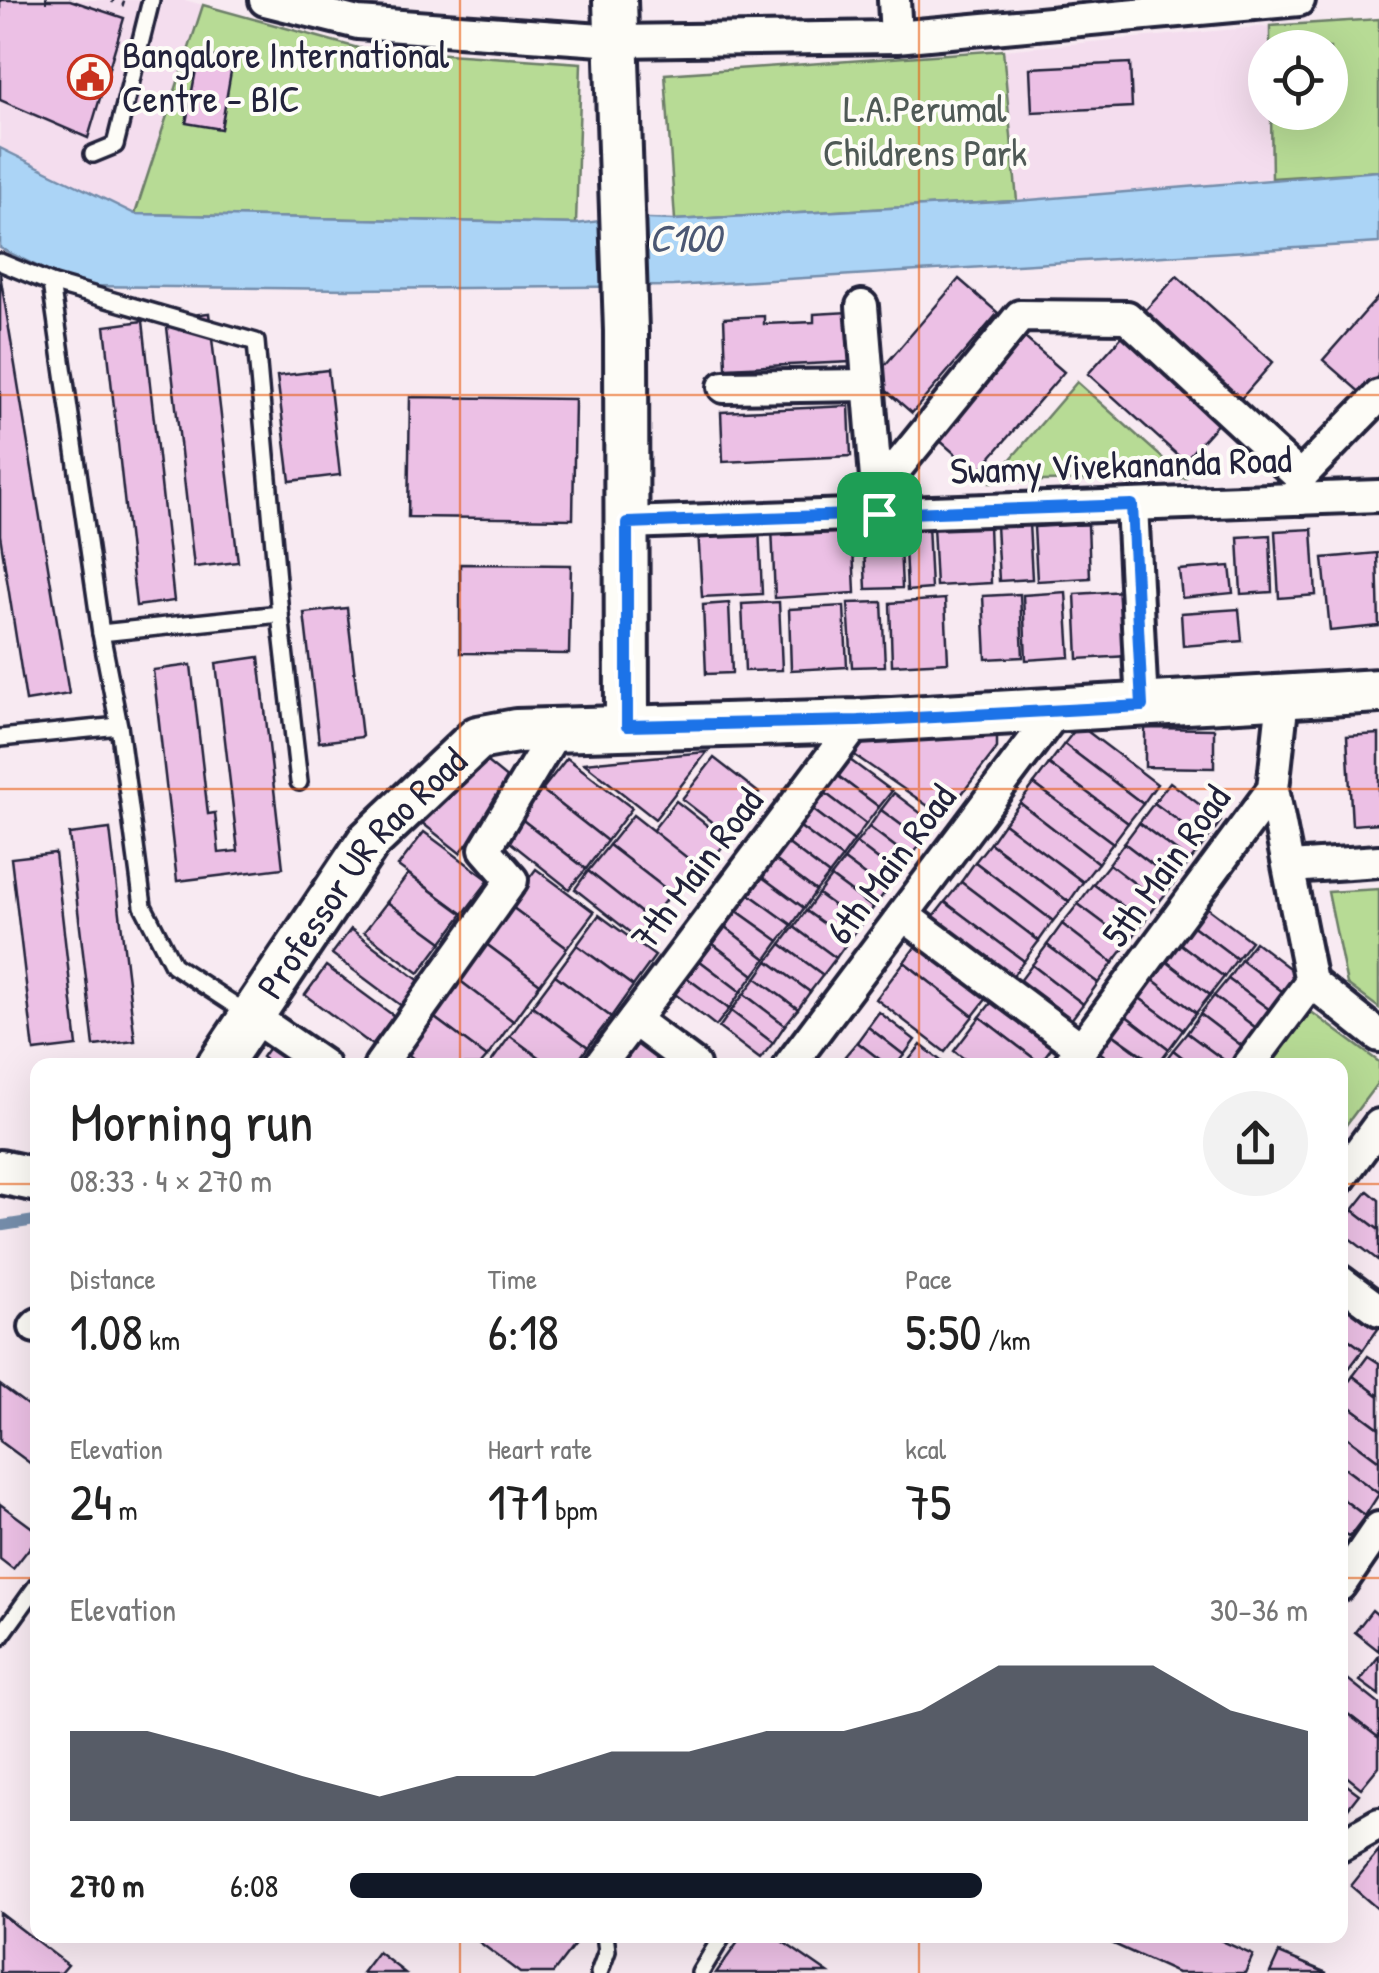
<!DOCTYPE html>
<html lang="en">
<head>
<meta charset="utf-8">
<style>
	:root { --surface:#fff; --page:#f2f2f2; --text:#222; --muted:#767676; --accent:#111827 }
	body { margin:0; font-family:"Patrick Hand",sans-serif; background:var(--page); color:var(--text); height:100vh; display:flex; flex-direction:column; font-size:38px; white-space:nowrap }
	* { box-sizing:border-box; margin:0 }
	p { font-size:32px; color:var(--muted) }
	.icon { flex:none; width:55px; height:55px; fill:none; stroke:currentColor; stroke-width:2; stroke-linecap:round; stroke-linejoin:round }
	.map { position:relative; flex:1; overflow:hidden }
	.panel { position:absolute; left:30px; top:1058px; width:1318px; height:885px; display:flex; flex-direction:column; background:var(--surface); border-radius:20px; box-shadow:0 10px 40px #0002 }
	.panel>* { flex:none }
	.controls { position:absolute; left:1248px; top:30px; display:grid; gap:20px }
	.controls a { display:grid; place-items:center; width:100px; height:100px; border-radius:50%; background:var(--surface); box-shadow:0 10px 40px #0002; font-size:50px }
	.pin { position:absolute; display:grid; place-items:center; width:85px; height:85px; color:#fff; margin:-42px; border-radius:20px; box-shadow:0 5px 15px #0006 }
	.round { display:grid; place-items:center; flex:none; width:105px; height:105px; border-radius:52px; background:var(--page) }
	.head { display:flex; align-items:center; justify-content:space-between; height:170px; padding:0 40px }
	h1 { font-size:55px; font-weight:600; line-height:75px }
	.figures { display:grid; grid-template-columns:repeat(3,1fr); gap:15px; height:170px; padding:10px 40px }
	.figures div { display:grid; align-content:center }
	.figures b { font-size:50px; font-weight:600 }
	.figures small { font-size:28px; font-weight:400 }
	.figures p { font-size:28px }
	.chart { height:280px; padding:20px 40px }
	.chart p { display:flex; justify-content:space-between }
	.chart svg { width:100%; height:180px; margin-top:10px; fill:var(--accent); opacity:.7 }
	ul { padding:0 40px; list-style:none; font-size:32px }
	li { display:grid; grid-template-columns:160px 120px 1fr; align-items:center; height:75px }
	li i { height:25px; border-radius:12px; background:var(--accent) }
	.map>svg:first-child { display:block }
	.built { fill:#f4ddee }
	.green { fill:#b7db95; stroke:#6c7e68; stroke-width:2.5 }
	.water { fill:#abd4f6; stroke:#748dab; stroke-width:2.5 }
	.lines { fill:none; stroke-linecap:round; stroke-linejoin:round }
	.stream { stroke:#748dab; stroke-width:11 }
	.building { fill:#ecc0e5; stroke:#22223b; stroke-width:2.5 }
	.lane-casing { stroke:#22223b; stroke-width:22 }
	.street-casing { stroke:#22223b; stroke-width:38 }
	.secondary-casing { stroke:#22223b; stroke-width:50 }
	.path { stroke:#22223b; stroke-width:6; stroke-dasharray:2.5 8; stroke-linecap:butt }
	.lane { stroke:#fdfcf7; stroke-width:15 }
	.street { stroke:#fdfcf7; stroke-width:30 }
	.secondary { stroke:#fdfcf7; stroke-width:42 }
	.route-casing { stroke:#fff; stroke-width:20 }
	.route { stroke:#1a73e8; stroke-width:12 }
	.grid { fill:none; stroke:#e8590c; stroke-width:2.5; stroke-opacity:0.55 }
	.labels { text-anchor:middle; stroke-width:8; stroke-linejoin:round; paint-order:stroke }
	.poi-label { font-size:38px; fill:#22223b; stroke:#fdfcf7; text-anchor:start }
	.park-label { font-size:38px; fill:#4f5a56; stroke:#fdfcf7 }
	.street-label { font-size:38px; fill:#22223b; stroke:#fdfcf7 }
	.water-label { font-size:40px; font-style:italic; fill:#4b5773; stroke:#fdfcf7 }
</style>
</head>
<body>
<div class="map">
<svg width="1379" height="1973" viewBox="0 0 1379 1973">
	<rect width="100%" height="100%" fill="#f8eaf2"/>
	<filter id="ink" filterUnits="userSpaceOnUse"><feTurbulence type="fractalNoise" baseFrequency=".01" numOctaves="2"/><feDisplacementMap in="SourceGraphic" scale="20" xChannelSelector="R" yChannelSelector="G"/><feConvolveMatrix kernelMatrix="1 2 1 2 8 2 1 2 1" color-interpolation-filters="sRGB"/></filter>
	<g filter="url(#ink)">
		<g class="built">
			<path d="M0,0H185L203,5L135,214L0,148Z"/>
			<path d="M1270,26V47L1265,48V112L1271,113L1272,178L1017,201L1003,50Z"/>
		</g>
		<g class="green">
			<path d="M203,5L358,48L581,63L576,224L135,214Z"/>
			<path d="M1379,19V171L1272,178L1271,113L1330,112V48L1270,47V26Z"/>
			<path d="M1003,50L1017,201L675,220L665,74Z"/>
			<path d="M1077,382L1185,478L991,482Z"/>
			<path d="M1379,889V1008L1347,984L1328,892Z"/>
			<path d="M1306,1008L1379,1062V1081L1340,1133V1065H1263Z"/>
		</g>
		<path class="water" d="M0,148L135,214L576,224L624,218L675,220L1017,201L1379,171V243L673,286L352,289L78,286L0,248Z"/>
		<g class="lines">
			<path class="stream" d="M0,1226L38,1220"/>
		</g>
		<g class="building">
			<path d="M0,0H70L124,18L88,138L0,100Z"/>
			<path d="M199,54L233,60L221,129L186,123Z"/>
			<path d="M1130,63L1132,107L1032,112L1030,68Z"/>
			<path d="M0,274L69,694L26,701L0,535Z"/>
			<path d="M1177,276L1273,362L1238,402L1141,315Z"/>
			<path d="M959,279L998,313L912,413L873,379Z"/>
			<path d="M1379,296V376L1363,395L1323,360Z"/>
			<path d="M849,312L851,362L726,368L724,318L764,316V324L814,322V314Z"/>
			<path d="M209,313L238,562L194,567L166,318Z"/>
			<path d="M143,321L174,601L136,606L105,326Z"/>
			<path d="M1124,334L1220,421L1184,461L1088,374Z"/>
			<path d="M1025,338L1064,372L977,473L938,439Z"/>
			<path d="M328,370L340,475L290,481L277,376Z"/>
			<path d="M410,397L575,399L573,519L408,517Z"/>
			<path d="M849,406L851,456L723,462L721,412Z"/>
			<path d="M852,523L855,593L775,598L772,527Z"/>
			<path d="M1029,523L1032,579L999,581L996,525Z"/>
			<path d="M928,524L931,589L907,591L904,526Z"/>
			<path d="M989,524L991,583L936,586L933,526Z"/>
			<path d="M1088,524L1090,578L1037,581L1034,527Z"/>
			<path d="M899,525L902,588L866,589L863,527Z"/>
			<path d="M759,526L762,594L702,597L698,529Z"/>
			<path d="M1312,529L1316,595L1279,598L1275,531Z"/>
			<path d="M1270,535L1272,592L1241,594L1238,537Z"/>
			<path d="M1377,553L1379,626L1330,631L1323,558Z"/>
			<path d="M460,564L571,565L569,654L460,653Z"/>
			<path d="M1230,566L1233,593L1182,598L1179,570Z"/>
			<path d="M1125,591L1128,656L1078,659L1075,594Z"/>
			<path d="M1066,592L1070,657L1026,660L1023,595Z"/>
			<path d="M1020,594L1023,657L986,659L983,596Z"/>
			<path d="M945,599L948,662L892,665L890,603Z"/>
			<path d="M779,602L782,670L745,671L742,604Z"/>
			<path d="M882,602L885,666L852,667L848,603Z"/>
			<path d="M729,603L732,673L706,674L703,605Z"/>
			<path d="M844,606L847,667L791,670L789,609Z"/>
			<path d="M347,608L362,737L319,742L304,613Z"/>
			<path d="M1239,609L1242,641L1183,646L1181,613Z"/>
			<path d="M259,657L283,868L177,881L153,670L191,665L208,814L215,813L219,853L238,851L216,663Z"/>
			<path d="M1079,725L1157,784L1143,804L1064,744Z"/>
			<path d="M1145,728L1214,729V768L1145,767Z"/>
			<path d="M983,734L997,736V748L944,817L853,754L866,735Z"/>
			<path d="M1379,734V823L1352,825L1347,736Z"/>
			<path d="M1064,744L1143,804L1128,823L1049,764Z"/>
			<path d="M707,752L655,819L584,763Z"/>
			<path d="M476,753L514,784L460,853L421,822Z"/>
			<path d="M567,758L632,808L607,841L542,790Z"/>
			<path d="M714,758L759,793L727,834L682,799Z"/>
			<path d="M850,760L892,791L879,807L838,776Z"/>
			<path d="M1049,764L1128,823L1113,843L1034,784Z"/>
			<path d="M838,776L879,807L866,824L825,793Z"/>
			<path d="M1170,782L1221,821L1206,841L1154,803Z"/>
			<path d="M1034,784L1113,843L1098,863L1020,803Z"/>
			<path d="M542,790L607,841L586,869L520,818Z"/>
			<path d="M825,793L866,824L854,841L812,809Z"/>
			<path d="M894,793L935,824L923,841L881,810Z"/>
			<path d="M676,801L727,841L703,871L652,831Z"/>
			<path d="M1020,803L1098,863L1083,882L1004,823Z"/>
			<path d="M1154,803L1206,841L1190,861L1139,823Z"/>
			<path d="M812,809L854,841L842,858L800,827Z"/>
			<path d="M881,810L923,841L910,858L869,827Z"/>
			<path d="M633,815L695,864L671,893L609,845Z"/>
			<path d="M520,818L586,869L569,889L505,838Z"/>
			<path d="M1004,823L1083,882L1069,902L990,843Z"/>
			<path d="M1139,823L1190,861L1175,882L1124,843Z"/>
			<path d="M800,827L842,858L829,875L787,843Z"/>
			<path d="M869,827L910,858L898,875L856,843Z"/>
			<path d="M110,829L135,1041L94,1046L69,834Z"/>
			<path d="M424,832L489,880L463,914L398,866Z"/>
			<path d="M787,843L829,875L816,891L775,860Z"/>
			<path d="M856,843L898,875L886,891L844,860Z"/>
			<path d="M990,843L1069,902L1053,921L975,862Z"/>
			<path d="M1124,843L1175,882L1159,902L1109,864Z"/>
			<path d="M609,845L671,893L650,920L588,871Z"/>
			<path d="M55,853L77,1046L34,1051L11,858Z"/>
			<path d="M775,860L816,891L804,908L762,877Z"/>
			<path d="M844,860L886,891L873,908L831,877Z"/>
			<path d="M975,862L1053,921L1039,941L961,882Z"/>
			<path d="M1109,864L1159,902L1144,922L1093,884Z"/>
			<path d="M536,869L594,912L567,948L509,905Z"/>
			<path d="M588,871L650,920L637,938L575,889Z"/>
			<path d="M408,874L463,914L442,942L387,902Z"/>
			<path d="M762,877L804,908L792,925L749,894Z"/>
			<path d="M831,877L873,908L861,925L818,894Z"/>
			<path d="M961,882L1039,941L1024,961L945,902Z"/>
			<path d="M1093,884L1144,922L1129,942L1078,904Z"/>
			<path d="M749,894L792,925L779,941L737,911Z"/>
			<path d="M818,894L861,925L848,941L806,911Z"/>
			<path d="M387,902L442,942L419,973L364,932Z"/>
			<path d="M945,902L1024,961L1009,981L930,921Z"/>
			<path d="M1078,904L1129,942L1113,963L1062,924Z"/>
			<path d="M1202,904L1251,941L1237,959L1188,922Z"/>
			<path d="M509,905L567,948L540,984L482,941Z"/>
			<path d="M737,911L779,941L766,959L725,927Z"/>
			<path d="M806,911L848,941L836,958L794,927Z"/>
			<path d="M599,915L655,956L633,986L577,945Z"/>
			<path d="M1188,922L1237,959L1224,977L1175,940Z"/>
			<path d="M1062,924L1113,963L1098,983L1047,945Z"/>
			<path d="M725,927L766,959L754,975L713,944Z"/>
			<path d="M794,927L836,958L823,975L781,944Z"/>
			<path d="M351,929L421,982L403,1007L332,954Z"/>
			<path d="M924,935L994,989L973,1016L904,962Z"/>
			<path d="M1175,940L1224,977L1210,995L1162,958Z"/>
			<path d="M482,941L540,984L513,1021L455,977Z"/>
			<path d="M1255,942L1297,974L1283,992L1241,960Z"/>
			<path d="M713,944L754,975L741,992L700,961Z"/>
			<path d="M781,944L823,975L810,992L768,961Z"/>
			<path d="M577,945L633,986L611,1017L555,975Z"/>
			<path d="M1047,945L1098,983L1083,1004L1032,965Z"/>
			<path d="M1162,958L1210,995L1196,1013L1148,976Z"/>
			<path d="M1241,960L1283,992L1270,1010L1228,979Z"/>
			<path d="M700,961L741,992L729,1009L687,978Z"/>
			<path d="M768,961L810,992L798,1009L756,978Z"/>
			<path d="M904,962L973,1016L945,1052L876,999Z"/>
			<path d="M1032,965L1083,1004L1068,1024L1017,985Z"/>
			<path d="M326,966L394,1016L372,1045L305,995Z"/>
			<path d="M555,975L611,1017L588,1047L532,1006Z"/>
			<path d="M1148,976L1196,1013L1183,1030L1134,994Z"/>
			<path d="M455,977L513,1021L487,1057L428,1013Z"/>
			<path d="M687,978L729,1009L716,1026L675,994Z"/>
			<path d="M756,978L798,1009L785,1025L744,994Z"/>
			<path d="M1228,979L1270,1010L1256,1028L1214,996Z"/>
			<path d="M744,994L785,1025L773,1043L731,1011Z"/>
			<path d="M998,994L1058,1039L1040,1063L980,1017Z"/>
			<path d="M1134,994L1183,1030L1169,1049L1121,1012Z"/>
			<path d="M1214,996L1256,1028L1242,1046L1200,1014Z"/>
			<path d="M532,1006L588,1047L575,1065H549L510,1036Z"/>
			<path d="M731,1011L773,1043L760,1059L719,1028Z"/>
			<path d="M879,1012L915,1040L904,1055L868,1027Z"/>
			<path d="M1121,1012L1169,1049L1157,1065L1107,1030Z"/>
			<path d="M428,1013L487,1057L480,1065H422L402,1050Z"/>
			<path d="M1200,1014L1242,1046L1229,1064L1187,1033Z"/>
			<path d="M980,1017L1040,1063L1039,1065H972L954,1051Z"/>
			<path d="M868,1027L904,1055L896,1065H887L857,1042Z"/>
			<path d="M1107,1030L1154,1065H1116L1094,1048Z"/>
			<path d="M1187,1033L1229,1064L1228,1065H1192L1173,1050Z"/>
			<path d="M510,1036L549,1065H489Z"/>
			<path d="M639,1038L675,1065H631L623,1059Z"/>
			<path d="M275,1039L311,1065H272L262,1057Z"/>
			<path d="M857,1042L887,1065H857L845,1056Z"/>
			<path d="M921,1045L946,1065H915L909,1060Z"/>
			<path d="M1094,1048L1116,1065H1081Z"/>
			<path d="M1173,1050L1192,1065H1162Z"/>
			<path d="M1368,1191L1379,1200V1230L1353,1210Z"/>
			<path d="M1353,1210L1379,1230V1261L1340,1231Z"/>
			<path d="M1340,1301L1378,1329L1363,1350L1340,1333Z"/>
			<path d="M1340,1333L1363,1350L1347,1371L1340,1366Z"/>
			<path d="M1368,1356L1379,1363V1396L1353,1376Z"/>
			<path d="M1353,1376L1379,1396V1428L1340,1399V1394Z"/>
			<path d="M0,1385L38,1413V1469L0,1441Z"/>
			<path d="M1340,1399L1379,1428V1461L1340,1432Z"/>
			<path d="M1340,1432L1379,1461V1494L1340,1465Z"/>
			<path d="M1340,1465L1379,1494L1365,1516L1340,1497Z"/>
			<path d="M1340,1497L1365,1516L1349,1537L1340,1530Z"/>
			<path d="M0,1504L38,1532V1537L13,1569L0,1559Z"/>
			<path d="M1372,1610L1379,1616V1651L1355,1632Z"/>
			<path d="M1379,1656V1695L1360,1681Z"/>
			<path d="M1340,1673L1379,1704V1738L1340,1708Z"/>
			<path d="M1340,1708L1379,1738V1766L1361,1788L1340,1771Z"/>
			<path d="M1340,1780L1359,1794L1345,1812L1340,1808Z"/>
			<path d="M1379,1851V1910L1351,1886Z"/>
			<path d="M0,1913L68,1965L61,1973H0Z"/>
			<path d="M470,1935H582L553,1973H520Z"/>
			<path d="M743,1935H773L828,1973H716Z"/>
			<path d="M1094,1935H1209L1253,1955L1245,1973H1177Z"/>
			<path d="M378,1952L405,1973H362Z"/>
			<path d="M1279,1953L1327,1973H1270Z"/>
		</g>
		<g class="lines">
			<defs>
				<g id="lane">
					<path d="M93,154L115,145L151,0"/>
					<path d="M0,262L51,283L256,342L280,614L299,782"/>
					<path d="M51,283L101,633L119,726L143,906L173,965L248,1014"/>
					<path d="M101,633L280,614"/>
					<path d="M0,738L119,726"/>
					<path d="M0,1637L38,1584"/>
					<path d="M599,1973L607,1951L605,1935"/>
					<path d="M700,1973L723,1935"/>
				</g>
				<g id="street">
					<path d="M265,0L358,23L616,41L896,37L1299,0"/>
					<path d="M894,0L896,37"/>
					<path d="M862,306L878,503"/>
					<path d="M724,387L868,385"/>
					<path d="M1300,477L1379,396"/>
					<path d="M877,492L1020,316L1127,317L1300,477L1301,499"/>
					<path d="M1132,505L1142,706"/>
					<path d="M627,523L1379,496"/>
					<path d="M1273,789L1311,982L1379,1036"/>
					<path d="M1290,867L1379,861"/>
					<path d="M903,915L1081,1048"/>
					<path d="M252,1016L323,1065"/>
					<path d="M634,1020L694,1065"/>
					<path d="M380,1065L512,880L485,849L557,729"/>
					<path d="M600,1065L858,721"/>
					<path d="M790,1065L1056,711"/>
					<path d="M1069,1065L1273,789L1283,698"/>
					<path d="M1249,1065L1311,982"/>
					<path d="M1340,1178L1379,1125"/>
					<path d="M1340,1281L1379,1310"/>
					<path d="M35,1327L38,1324"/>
					<path d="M1340,1585L1379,1528"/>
					<path d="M1340,1846L1379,1824"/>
				</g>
				<g id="secondary">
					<path d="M615,0L626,331L627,726"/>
					<path id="s1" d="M219,1065L369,841L478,738L516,731L858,721L1379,691"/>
					<path d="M0,1172L38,1180"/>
				</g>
			</defs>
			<use href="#lane" class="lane-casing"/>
			<use href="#street" class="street-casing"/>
			<use href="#secondary" class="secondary-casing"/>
			<g class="path">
				<path d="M45,0H47"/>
				<path d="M112,0L128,5"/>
			</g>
			<use href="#lane" class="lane"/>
			<use href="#street" class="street"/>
			<use href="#secondary" class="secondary"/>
		</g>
	</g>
	<g class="lines" filter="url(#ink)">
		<defs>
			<path id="route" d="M1132,505L1142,706L858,721L627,726V523Z"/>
		</defs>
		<use href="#route" class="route-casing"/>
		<use href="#route" class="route"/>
	</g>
	<path class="grid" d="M460,0V1065M919,0V1065M0,395H1379M0,789H1379M0,1184H38M1340,1184H1379M0,1578H38M1340,1578H1379M460,1935V1973M919,1935V1973"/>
	<defs>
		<symbol id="civic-ring" viewBox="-11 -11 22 22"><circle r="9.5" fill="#fdfcf7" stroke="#c8321e" stroke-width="1.5"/><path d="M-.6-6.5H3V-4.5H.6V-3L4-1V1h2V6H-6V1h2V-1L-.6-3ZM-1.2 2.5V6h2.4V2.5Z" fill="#c8321e"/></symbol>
	</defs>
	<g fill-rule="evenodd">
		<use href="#civic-ring" x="65" y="52" width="50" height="50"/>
	</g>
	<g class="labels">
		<g class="poi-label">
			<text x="122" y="68">Bangalore International<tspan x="122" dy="44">Centre - BIC</tspan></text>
		</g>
		<g class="park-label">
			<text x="925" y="122">L.A.Perumal<tspan x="925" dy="44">Childrens Park</tspan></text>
		</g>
		<g class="street-label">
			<text transform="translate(1121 465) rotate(-2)" y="13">Swamy Vivekananda Road</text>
			<text transform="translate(891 864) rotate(-53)" y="13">6th Main Road</text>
			<text transform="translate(1166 866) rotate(-54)" y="13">5th Main Road</text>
			<text transform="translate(697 869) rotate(-53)" y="13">7th Main Road</text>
			<text dy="13" stroke="none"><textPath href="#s1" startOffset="240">Professor UR Rao Road</textPath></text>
		</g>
		<g class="water-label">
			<text x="685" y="252">C100</text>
		</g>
	</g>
</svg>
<div class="controls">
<a><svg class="icon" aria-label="locate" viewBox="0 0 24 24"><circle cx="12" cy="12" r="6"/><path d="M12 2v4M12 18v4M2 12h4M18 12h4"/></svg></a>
</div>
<div class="pin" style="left:879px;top:514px;background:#1e9e55"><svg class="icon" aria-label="arrive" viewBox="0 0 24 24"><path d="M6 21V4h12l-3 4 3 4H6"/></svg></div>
<section class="panel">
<div class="head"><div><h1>Morning run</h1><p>08:33 · 4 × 270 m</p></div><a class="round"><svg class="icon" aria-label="share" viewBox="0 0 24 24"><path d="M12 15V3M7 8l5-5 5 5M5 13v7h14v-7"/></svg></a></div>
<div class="figures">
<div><p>Distance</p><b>1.08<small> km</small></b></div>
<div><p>Time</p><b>6:18</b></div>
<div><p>Pace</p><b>5:50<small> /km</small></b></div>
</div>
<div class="figures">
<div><p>Elevation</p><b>24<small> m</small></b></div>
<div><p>Heart rate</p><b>171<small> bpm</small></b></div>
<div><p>kcal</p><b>75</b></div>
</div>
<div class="chart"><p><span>Elevation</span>30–36 m</p>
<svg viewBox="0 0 160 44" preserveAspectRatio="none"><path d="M0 44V22L10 22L20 27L30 33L40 38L50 33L60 33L70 27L80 27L90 22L100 22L110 17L120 6L130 6L140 6L150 17L160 22V44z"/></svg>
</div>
<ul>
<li><b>270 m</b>6:08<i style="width:66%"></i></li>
</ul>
</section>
</div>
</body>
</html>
